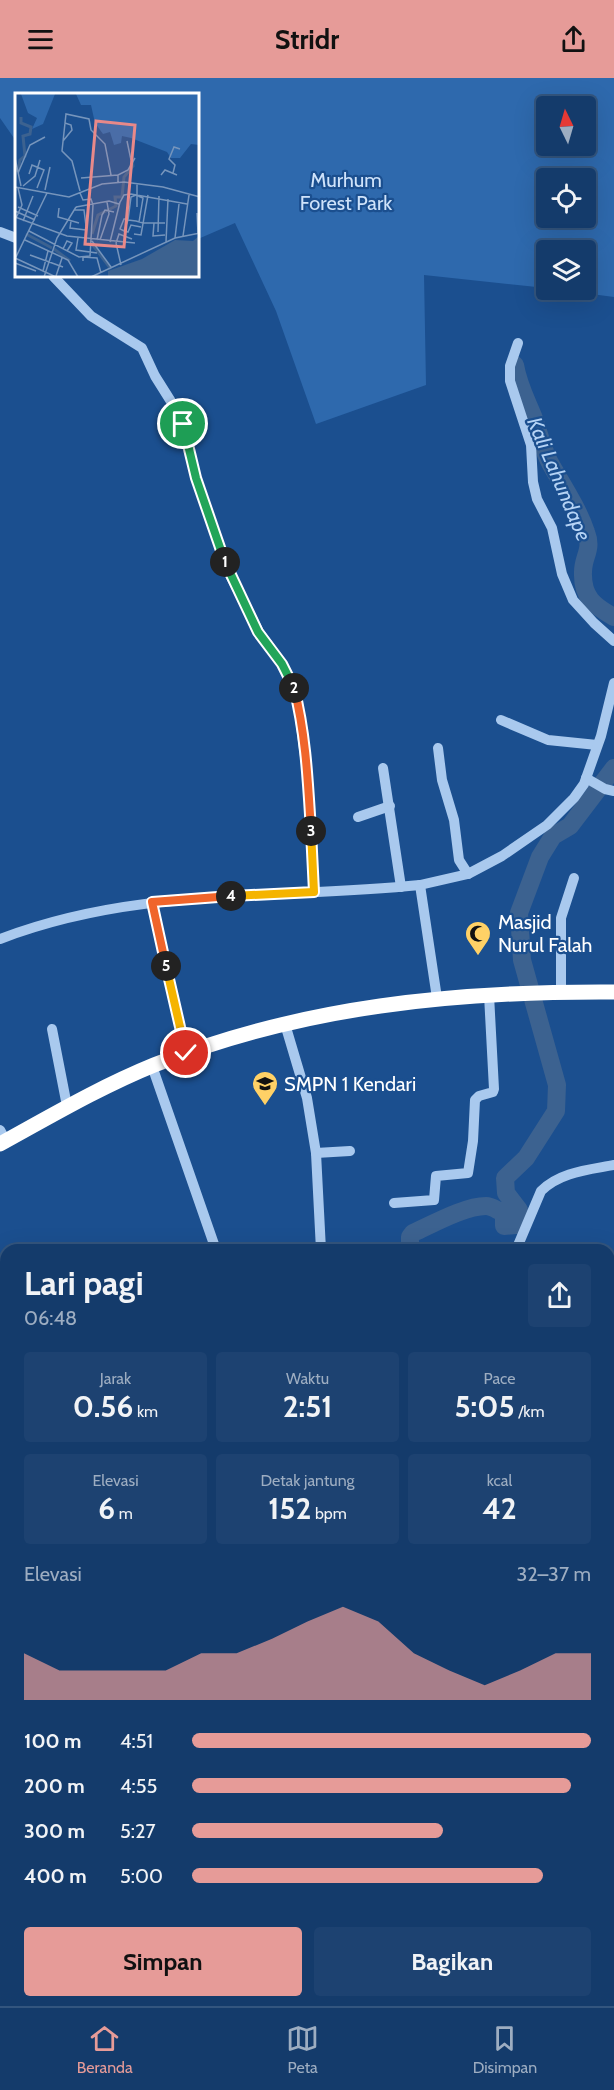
<!DOCTYPE html>
<html lang="id">
<head>
<meta charset="utf-8">
<style>
	:root { --surface:#143b6b; --page:#1d4271; --text:#f1f3f6; --muted:#9dadc1; --line:#33557e; --accent:#e69b98 }
	body { margin:0; font-family:Cabin,sans-serif; background:var(--page); color:var(--text); height:100vh; display:flex; flex-direction:column; font-size:22px; white-space:nowrap }
	* { box-sizing:border-box; margin:0 }
	p { font-size:20px; color:var(--muted) }
	.icon { flex:none; width:33px; height:33px; fill:none; stroke:currentColor; stroke-width:2; stroke-linecap:round; stroke-linejoin:round }
	.map { position:relative; flex:1; overflow:hidden }
	.panel { position:absolute; left:0px; top:1166px; width:615px; height:764px; display:flex; flex-direction:column; background:var(--surface); border-radius:18px 18px 0 0; box-shadow:0 6px 24px #0002,0 0 0 2px var(--line) }
	.panel>* { flex:none }
	.needle { width:39px; rotate:355deg }
	.tools { position:absolute; left:536px; top:18px; display:grid; gap:12px }
	.tools a { display:grid; place-items:center; width:60px; height:60px; border-radius:6px; background:var(--surface); box-shadow:0 6px 24px #0002,0 0 0 2px var(--line); font-size:30px }
	.pin { position:absolute; display:grid; place-items:center; width:51px; height:51px; color:#fff; margin:-26px; border:3px solid #fff; border-radius:50%; box-shadow:0 2px 6px #0007 }
	.km { position:absolute; width:30px; height:30px; margin:-15px; border-radius:50%; background:#222; color:#fff; font-size:16px; line-height:30px; text-align:center }
	.round { display:grid; place-items:center; flex:none; width:63px; height:63px; border-radius:6px; background:var(--page) }
	.summary { display:flex; align-items:center; justify-content:space-between; height:102px; padding:0 24px }
	h1 { font-size:33px; font-weight:700; line-height:45px }
	.stats { display:grid; grid-template-columns:repeat(3,1fr); gap:9px; height:102px; padding:6px 24px }
	.stats div { display:grid; align-content:center; border-radius:6px; background:var(--page); text-align:center }
	.stats b { font-size:30px; font-weight:700 }
	.stats small { font-size:16px; font-weight:400 }
	.stats p { font-size:16px }
	.chart { height:168px; padding:12px 24px }
	.chart p { display:flex; justify-content:space-between }
	.chart svg { width:100%; height:108px; margin-top:6px; fill:var(--accent); opacity:.7 }
	.action { display:flex; gap:12px; margin-top:auto; padding:12px 24px }
	.action a { flex:1; height:69px; border-radius:6px; background:var(--accent); color:#111; font-size:24px; font-weight:700; line-height:69px; text-align:center }
	.action a+a { background:var(--page); color:var(--text) }
	ul { padding:0 24px; list-style:none; font-size:20px }
	li { display:grid; grid-template-columns:96px 72px 1fr; align-items:center; height:45px }
	li i { height:15px; border-radius:8px; background:var(--accent) }
	header { display:flex; justify-content:space-between; align-items:center; height:78px; padding:0 24px; background:var(--accent); color:#111; font-size:27px; font-weight:700 }
	.tab-bar { display:flex; justify-content:space-around; align-items:center; height:84px; border-top:2px solid var(--line); background:var(--surface); font-size:16px; color:var(--muted) }
	.tab-bar a { display:grid; justify-items:center; gap:3px }
	.tab-bar .selected { color:var(--accent) }
	.map>svg:first-child { display:block }
	.green { fill:#2e69ad; fill-rule:evenodd }
	.lines { fill:none; stroke-linecap:round; stroke-linejoin:round }
	.river { stroke:#3c6290; stroke-width:18 }
	.minor { stroke:#a9c9ee; stroke-width:10 }
	.highway { stroke:#fff; stroke-width:15 }
	.split-1-casing { stroke:#fff; stroke-width:12 }
	.split-2-casing { stroke:#fff; stroke-width:12 }
	.split-3-casing { stroke:#fff; stroke-width:12 }
	.split-4-casing { stroke:#fff; stroke-width:12 }
	.split-5-casing { stroke:#fff; stroke-width:12 }
	.split-6-casing { stroke:#fff; stroke-width:12 }
	.split-1 { stroke:#22a559; stroke-width:8 }
	.split-2 { stroke:#22a559; stroke-width:8 }
	.split-3 { stroke:#f0652b; stroke-width:8 }
	.split-4 { stroke:#f5b400; stroke-width:8 }
	.split-5 { stroke:#f0652b; stroke-width:8 }
	.split-6 { stroke:#f5b400; stroke-width:8 }
	.labels { text-anchor:middle; stroke-width:4.5; stroke-linejoin:round; paint-order:stroke }
	.park-label { font-size:20px; fill:#cfe3fa; stroke:#1b4f8f }
	.poi-label { font-size:20px; fill:#fff; stroke:#1b4f8f; text-anchor:start }
	.water-label { font-size:21px; font-style:italic; fill:#b5d3f5; stroke:#1b4f8f }
	.inset-river { fill:none; stroke:#3c6290; stroke-width:3 }
	.inset-road { fill:none; stroke:#7695bc; stroke-width:1.5 }
	.view { fill:#e88989; fill-opacity:0.15; stroke:#e88989; stroke-width:3 }
	.inset-edge { fill:none; stroke:#fff; stroke-width:3 }
</style>
</head>
<body>
<header><svg class="icon" aria-label="menu" viewBox="0 0 24 24"><path d="M4 6h16M4 12h16M4 18h16"/></svg>Stridr<svg class="icon" aria-label="share" viewBox="0 0 24 24"><path d="M12 15V3M7 8l5-5 5 5M5 13v7h14v-7"/></svg></header>
<div class="map">
<svg width="614" height="1928" viewBox="0 0 614 1928">
	<rect width="100%" height="100%" fill="#1b4f8f"/>
	<path class="green" d="M0,0H614V219L561,212H585V172H546V210L424,197L426,307L316,346L276,233L235,145L198,161V16H16V63L0,40ZM546,28H585V68H546ZM546,100H585V140H546Z"/>
	<g class="lines">
		<g class="river">
			<path d="M515,287C518,306 526,321 533,338C539,354 542,370 550,385C563,408 578,430 586,454C593,472 583,478 583,494C582,519 594,528 614,539"/>
			<path d="M410,1172V1159L413,1155C433,1146 465,1128 486,1128C492,1128 498,1133 504,1135V1148L516,1147L519,1132L506,1115L505,1100L526,1080L556,1033L557,1007L522,882L519,835L540,779L553,758L570,748L614,690"/>
			<path d="M113,1923L115,1928"/>
		</g>
		<g class="minor">
			<path d="M0,154L16,160"/>
			<path d="M53,198L91,238L142,270L155,298L182,341L196,400L228,493L259,554L282,586L291,602L299,632L308,702L314,814"/>
			<path d="M518,265L510,288V303L531,367L533,404L537,421L552,450L562,496L573,522L594,545L614,563"/>
			<path d="M501,642L548,662L597,667"/>
			<path d="M438,670L442,702L454,742L459,782L468,796"/>
			<path d="M383,690L401,809"/>
			<path d="M586,700L605,711L614,713"/>
			<path d="M358,739L390,728"/>
			<path d="M152,824L186,975"/>
			<path d="M0,861C138,808 276,822 420,807"/>
			<path d="M561,914V840L574,800"/>
			<path d="M437,920L420,807L468,796L502,778L547,747L574,720L584,706L601,658L614,605"/>
			<path d="M285,946L307,1020L316,1075L350,1073"/>
			<path d="M52,951L67,1028"/>
			<path d="M152,988L216,1172"/>
			<path d="M0,1052L6,1063"/>
			<path d="M316,1075L321,1172"/>
			<path d="M394,1125L434,1122L436,1098L468,1095L473,1063L475,1022L479,1018L493,1014L494,1011L489,917"/>
			<path d="M516,1172L541,1113C560,1094 588,1092 614,1087"/>
			<path d="M0,1233L6,1232"/>
			<path d="M0,1325L6,1324"/>
			<path d="M609,1493L614,1494"/>
			<path d="M609,1616L614,1600"/>
			<path d="M609,1674L614,1675"/>
			<path d="M609,1745L614,1746"/>
			<path d="M0,1848L6,1849"/>
			<path d="M609,1851L614,1850"/>
			<path d="M123,1923L128,1928"/>
			<path d="M509,1923L510,1928"/>
			<path d="M13,1928L96,1926L98,1928"/>
		</g>
		<path class="highway" d="M0,1066C51,1038 100,1009 154,987C302,928 456,913 614,914"/>
	</g>
	<g class="lines">
		<defs>
			<path id="split-1" d="M183,346L196,400L225,484"/>
			<path id="split-2" d="M225,484L258,554L282,586L294,610"/>
			<path id="split-3" d="M294,610C306,657 308,705 311,753"/>
			<path id="split-4" d="M231,818L314,814L311,753"/>
			<path id="split-5" d="M166,888L152,824L231,818"/>
			<path id="split-6" d="M166,888L186,975"/>
		</defs>
		<use href="#split-1" class="split-1-casing"/>
		<use href="#split-2" class="split-2-casing"/>
		<use href="#split-3" class="split-3-casing"/>
		<use href="#split-4" class="split-4-casing"/>
		<use href="#split-5" class="split-5-casing"/>
		<use href="#split-6" class="split-6-casing"/>
		<use href="#split-1" class="split-1"/>
		<use href="#split-2" class="split-2"/>
		<use href="#split-3" class="split-3"/>
		<use href="#split-4" class="split-4"/>
		<use href="#split-5" class="split-5"/>
		<use href="#split-6" class="split-6"/>
	</g>
	<defs>
		<symbol id="mosque-pin" viewBox="-11 -11 22 30"><path d="M0 17L-7.5 6A9.5 9.5 0 1 1 7.5 6Z" fill="#ffd166" stroke="#1b4f8f"/><path d="M3.5-4.9A6 6 0 1 0 3.5 4.9A5 5 0 1 1 3.5-4.9Z" fill="#111"/></symbol>
		<symbol id="school-pin" viewBox="-11 -11 22 30"><path d="M0 17L-7.5 6A9.5 9.5 0 1 1 7.5 6Z" fill="#ffd166" stroke="#1b4f8f"/><path d="M0-5L7-2L0 1L-7-2ZM-4 1L0 2.5L4 1V4Q0 6-4 4Z" fill="#111"/></symbol>
	</defs>
	<g fill-rule="evenodd">
		<use href="#mosque-pin" x="463" y="841" width="30" height="40"/>
		<use href="#school-pin" x="250" y="991" width="30" height="40"/>
	</g>
	<g class="labels">
		<g class="park-label">
			<text x="346" y="109">Murhum<tspan x="346" dy="23">Forest Park</tspan></text>
		</g>
		<g class="poi-label">
			<text x="498" y="851">Masjid<tspan x="498" dy="23">Nurul Falah</tspan></text>
			<text x="284" y="1013">SMPN 1 Kendari</text>
		</g>
		<g class="water-label">
			<text transform="translate(559 401) rotate(67)" y="7">Kali Lahundape</text>
		</g>
	</g>
	<g transform="translate(15 15)">
		<rect width="184" height="184" fill="#1b4f8f"/>
		<path d="M6,1H40L28,31L17,36L22,25L13,20ZM61,1H184V52L176,51L165,65H156L152,59L116,45L107,43L106,50L99,52L95,39L88,41L80,30L76,12H66Z" fill="#2e69ad"/>
		<path d="M184,143V184H93V178L127,166L160,147L178,148Z" fill="#3c6290"/>
		<path class="inset-river" d="M0,76L3,78L5,67L10,63L8,43L15,41L16,34L6,30V24M11,141L37,155M77,141L83,122L101,113L100,104H107L109,84L118,73L117,66M77,151L96,176M39,156L55,168"/>
		<path class="inset-road" d="M50,30L47,58L57,68L65,98M48,48L57,37L56,32L50,30L51,21L74,26L76,37L90,51L96,82M112,48L116,67M0,65L6,93M3,80L15,52L30,44M158,80L160,72L154,66L159,54L165,56M14,81L17,72L29,77L22,95M146,82L150,77L162,82M66,85L103,82M103,89V82L113,77L120,65M8,93L20,83L25,67M0,94L54,104L87,91L109,89L148,94L185,104M30,97L35,74M121,102L116,104L113,127L109,138L105,136L109,126H110L113,127L121,128L128,130H150M123,103L128,105L124,129M3,114L23,123M61,114L94,108L104,111L109,102L116,101L172,111M122,114V91M44,115L43,124L64,130M59,117H69L71,133M0,118L20,127M182,120L183,140M0,124L52,143L120,150M1,125L7,112L3,95M8,128L18,103M56,128L55,135L71,137M139,130L138,143L150,142M14,138L64,164L75,163L78,112L76,106L68,107L65,100M109,138L113,139L116,132L126,134M143,139L144,103M119,141L126,142L133,102M168,143L174,102M63,145L61,157L82,160M160,145L164,111M10,147L53,167L63,184M82,147L87,122L90,117L99,119M85,147L94,121L92,109M77,148L96,174M95,149L105,109M151,149L153,106M101,150L104,141L117,146M101,150L106,172M48,156L52,148L57,150L52,158M15,162L48,174M0,165L41,184M0,166L32,100M68,168V164L82,165L86,180M0,170L21,178M28,178L33,158M41,183L47,165M29,184L42,145L61,114M76,184L160,145L185,140"/>
		<path class="view" d="M81,28L120,32L109,154L70,151Z"/>
		<rect width="184" height="184" class="inset-edge"/>
	</g>
</svg>
<div class="tools">
<a><svg class="needle" viewBox="-14 -14 28 28"><path d="M0-13l5 13h-10z" fill="#e53935"/><path d="M0 13l5-13h-10z" fill="#9dadc1"/></svg></a>
<a><svg class="icon" aria-label="locate" viewBox="0 0 24 24"><circle cx="12" cy="12" r="6"/><path d="M12 2v4M12 18v4M2 12h4M18 12h4"/></svg></a>
<a><svg class="icon" aria-label="layers" viewBox="0 0 24 24"><path d="M12 4l9 5-9 5-9-5zM3 14l9 5 9-5"/></svg></a>
</div>
<div class="pin" style="left:183px;top:346px;background:#1e9e55"><svg class="icon" aria-label="arrive" viewBox="0 0 24 24"><path d="M6 21V4h12l-3 4 3 4H6"/></svg></div>
<div class="pin" style="left:186px;top:975px;background:#d93025"><svg class="icon" aria-label="check" viewBox="0 0 24 24"><path d="M5 12l5 5 9-10"/></svg></div>
<b class="km" style="left:225px;top:484px">1</b>
<b class="km" style="left:294px;top:610px">2</b>
<b class="km" style="left:311px;top:753px">3</b>
<b class="km" style="left:231px;top:818px">4</b>
<b class="km" style="left:166px;top:888px">5</b>
<section class="panel">
<div class="summary"><div><h1>Lari pagi</h1><p>06:48</p></div><a class="round"><svg class="icon" aria-label="share" viewBox="0 0 24 24"><path d="M12 15V3M7 8l5-5 5 5M5 13v7h14v-7"/></svg></a></div>
<div class="stats">
<div><p>Jarak</p><b>0.56<small> km</small></b></div>
<div><p>Waktu</p><b>2:51</b></div>
<div><p>Pace</p><b>5:05<small> /km</small></b></div>
</div>
<div class="stats">
<div><p>Elevasi</p><b>6<small> m</small></b></div>
<div><p>Detak jantung</p><b>152<small> bpm</small></b></div>
<div><p>kcal</p><b>42</b></div>
</div>
<div class="chart"><p><span>Elevasi</span>32–37 m</p>
<svg viewBox="0 0 160 44" preserveAspectRatio="none"><path d="M0 44V25L10 32L20 32L30 32L40 32L50 25L60 25L70 19L80 12L90 6L100 12L110 25L120 32L130 38L140 32L150 25L160 25V44z"/></svg>
</div>
<ul>
<li><b>100 m</b>4:51<i style="width:100%"></i></li>
<li><b>200 m</b>4:55<i style="width:95%"></i></li>
<li><b>300 m</b>5:27<i style="width:63%"></i></li>
<li><b>400 m</b>5:00<i style="width:88%"></i></li>
</ul>
<div class="action"><a>Simpan</a><a>Bagikan</a></div>
</section>
</div>
<nav class="tab-bar">
<a class="selected"><svg class="icon" aria-label="home" viewBox="0 0 24 24"><path d="M3 11l9-7 9 7M6 9v11h12V9"/></svg>Beranda</a>
<a><svg class="icon" aria-label="map" viewBox="0 0 24 24"><path d="M3 6l6-2 6 2 6-2v14l-6 2-6-2-6 2zM9 4v14M15 6v14"/></svg>Peta</a>
<a><svg class="icon" aria-label="saved" viewBox="0 0 24 24"><path d="M7 4h10v16l-5-4-5 4z"/></svg>Disimpan</a>
</nav>
</body>
</html>
